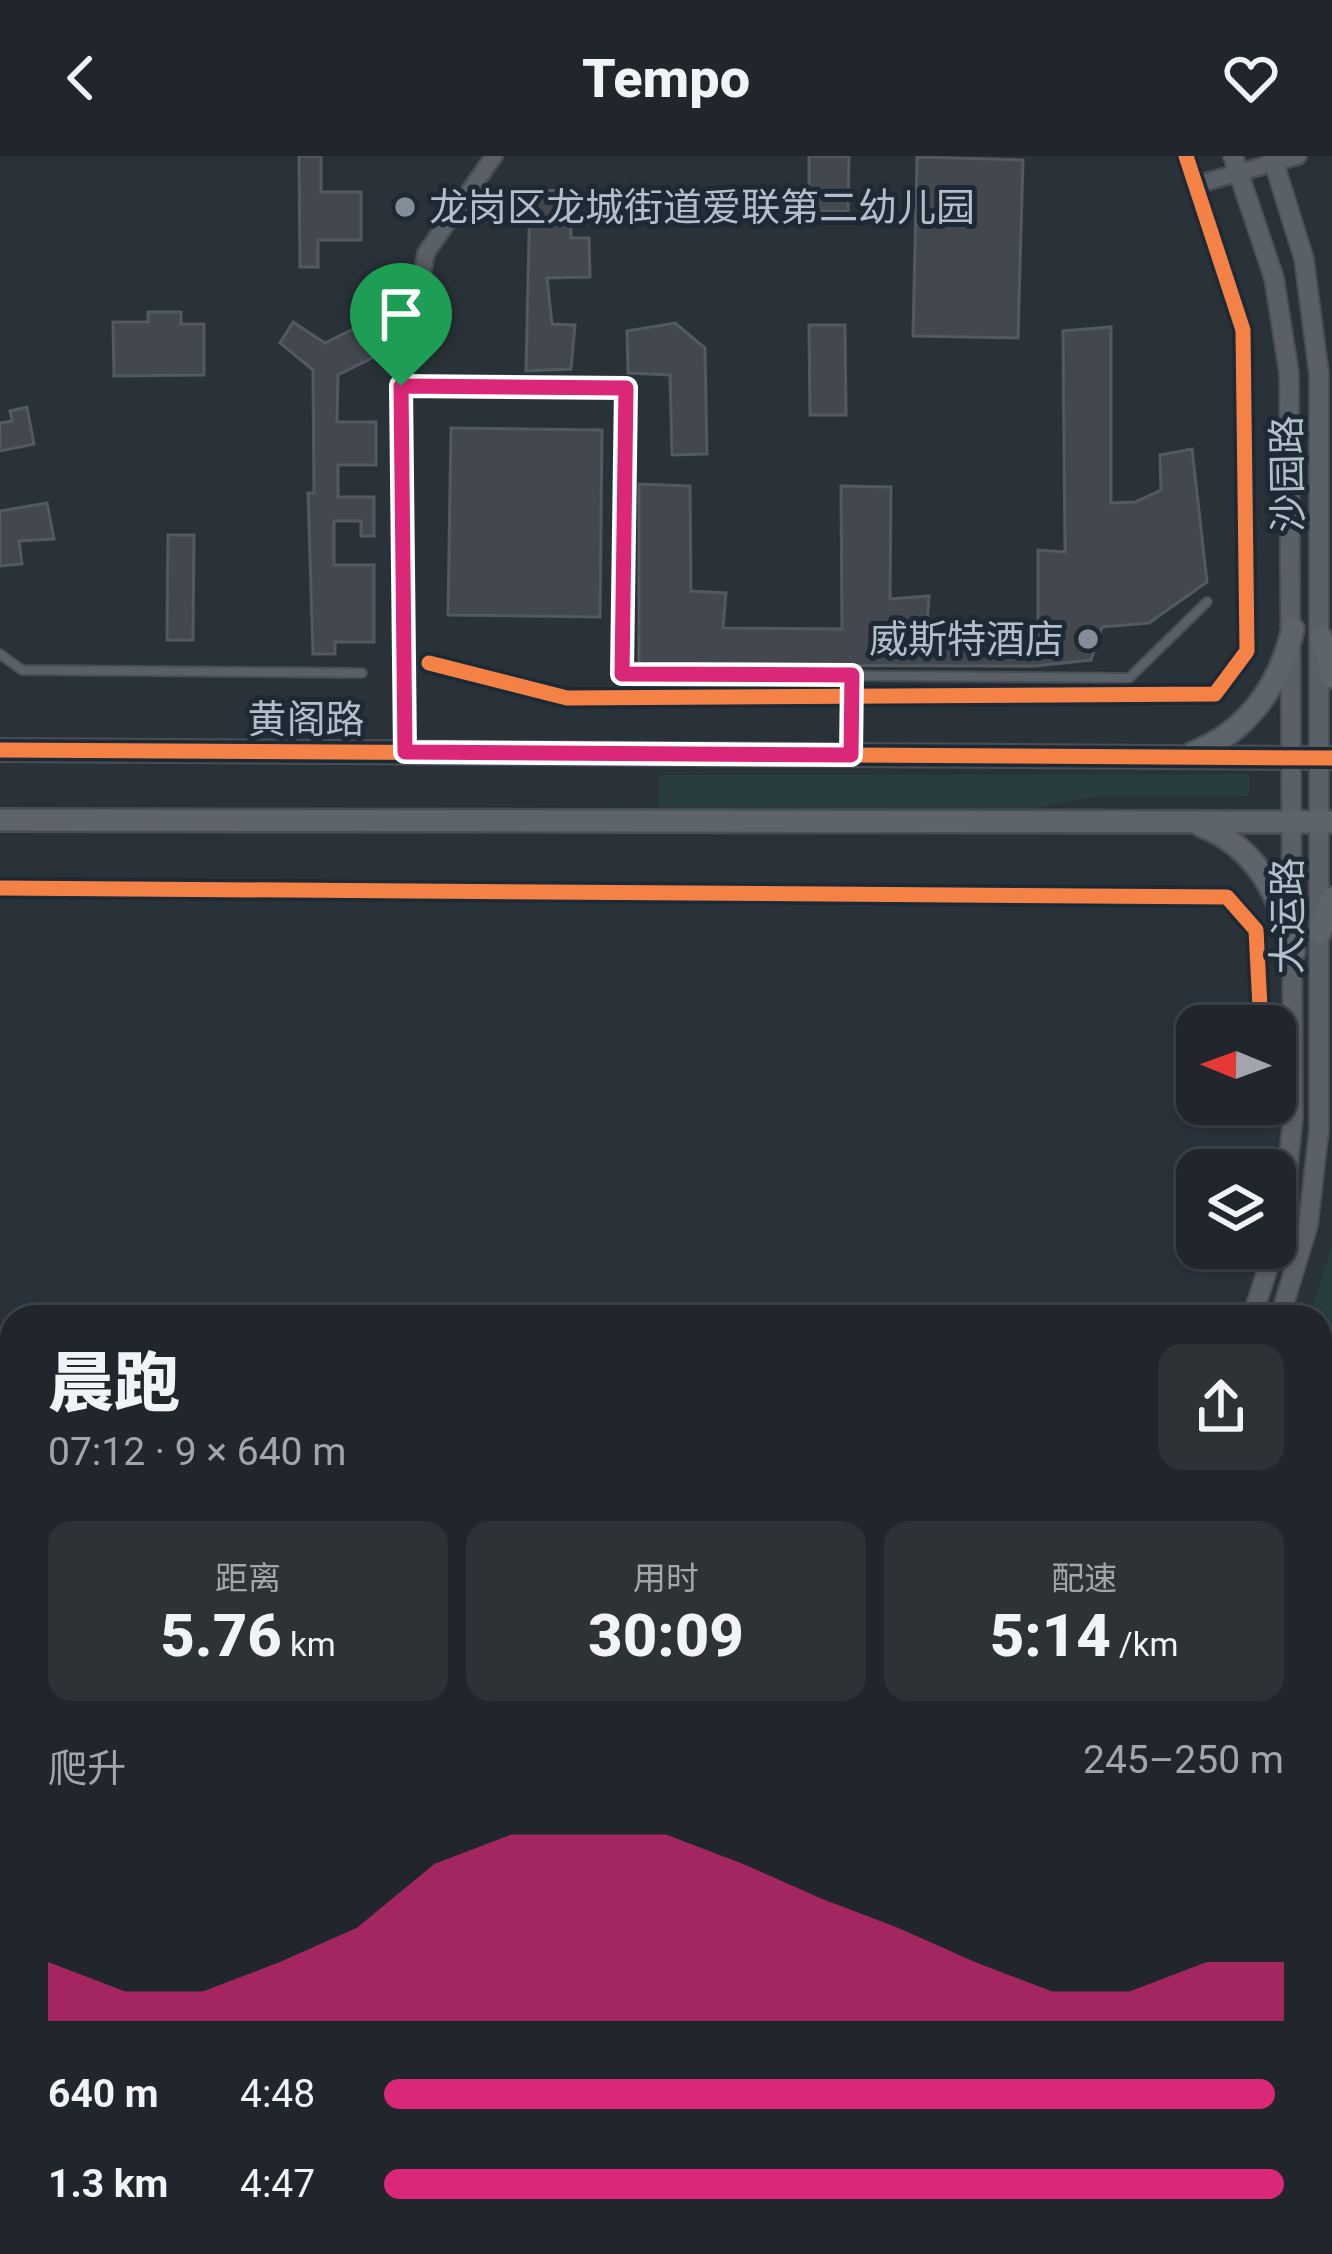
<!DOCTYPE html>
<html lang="zh">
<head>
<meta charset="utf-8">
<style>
	:root { --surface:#20262b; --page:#2d3237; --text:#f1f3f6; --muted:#a2a5a9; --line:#3d4347; --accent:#db2777 }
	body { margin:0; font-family:Roboto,"Noto Sans SC",sans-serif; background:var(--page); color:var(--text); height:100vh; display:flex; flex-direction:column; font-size:45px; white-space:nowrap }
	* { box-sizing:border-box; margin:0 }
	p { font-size:39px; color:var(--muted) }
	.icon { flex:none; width:66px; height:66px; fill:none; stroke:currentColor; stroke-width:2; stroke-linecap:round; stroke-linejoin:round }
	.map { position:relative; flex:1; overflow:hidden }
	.drawer { position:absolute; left:0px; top:1149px; width:1332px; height:951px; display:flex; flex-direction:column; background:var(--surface); border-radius:36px 36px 0 0; box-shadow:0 3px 9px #0004,0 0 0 3px var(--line) }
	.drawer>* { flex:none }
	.needle { width:78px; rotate:271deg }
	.controls { position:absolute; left:1176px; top:849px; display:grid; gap:24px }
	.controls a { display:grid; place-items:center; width:120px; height:120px; border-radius:24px; background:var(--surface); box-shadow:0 3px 9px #0004,0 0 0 3px var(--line); font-size:60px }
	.pin { position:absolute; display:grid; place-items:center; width:102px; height:102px; color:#fff; margin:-123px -51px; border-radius:50% 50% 50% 0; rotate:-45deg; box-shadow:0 0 12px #0007 }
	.pin .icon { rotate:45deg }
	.round { display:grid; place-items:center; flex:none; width:126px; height:126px; border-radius:24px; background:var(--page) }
	.headline { display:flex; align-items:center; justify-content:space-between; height:204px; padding:0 48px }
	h1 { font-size:66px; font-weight:800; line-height:90px }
	.stats { display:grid; grid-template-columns:repeat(3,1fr); gap:18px; height:204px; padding:12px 48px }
	.stats div { display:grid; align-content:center; border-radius:24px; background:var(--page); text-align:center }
	.stats b { font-size:60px; font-weight:800 }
	.stats small { font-size:33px; font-weight:400 }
	.stats p { font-size:33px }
	.chart { height:336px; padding:24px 48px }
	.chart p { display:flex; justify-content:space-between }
	.chart svg { width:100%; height:216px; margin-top:12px; fill:var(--accent); opacity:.7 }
	ul { padding:0 48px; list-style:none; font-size:39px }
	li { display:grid; grid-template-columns:192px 144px 1fr; align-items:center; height:90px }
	li i { height:30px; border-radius:15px; background:var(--accent) }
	header { display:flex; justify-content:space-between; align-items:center; height:156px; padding:0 48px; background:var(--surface); font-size:54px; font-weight:800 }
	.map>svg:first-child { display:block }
	.green { fill:#273d3f }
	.building { fill:#42484e; stroke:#525961; stroke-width:3 }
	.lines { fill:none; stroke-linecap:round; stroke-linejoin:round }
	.service-casing { stroke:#484e54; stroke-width:12 }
	.minor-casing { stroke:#484e54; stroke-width:20 }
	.tertiary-casing { stroke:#484e54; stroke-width:22 }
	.secondary-casing { stroke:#484e54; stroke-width:26 }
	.primary-casing { stroke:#484e56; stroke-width:28 }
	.path { stroke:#5d646a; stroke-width:3; stroke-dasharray:9 9; stroke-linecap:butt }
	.service { stroke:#5a6067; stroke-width:8 }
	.minor { stroke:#5a6067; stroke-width:15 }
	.tertiary { stroke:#5a6067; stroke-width:18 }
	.secondary { stroke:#5e646c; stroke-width:21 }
	.primary { stroke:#5d6368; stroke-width:24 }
	.cycleway-casing { stroke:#1d2934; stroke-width:22 }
	.cycleway { stroke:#f48246; stroke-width:15 }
	.route-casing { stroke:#fff; stroke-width:24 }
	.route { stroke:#db2777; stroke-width:15 }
	.poi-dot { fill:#848d97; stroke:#1d2934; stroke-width:4.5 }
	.labels { text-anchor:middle; stroke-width:10; stroke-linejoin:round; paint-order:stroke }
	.poi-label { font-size:39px; fill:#b4beca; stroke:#1d2934; text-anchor:start }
	.street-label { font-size:39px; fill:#b4beca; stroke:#1d2934 }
</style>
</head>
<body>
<header><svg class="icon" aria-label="back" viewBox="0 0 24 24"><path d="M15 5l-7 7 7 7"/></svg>Tempo<svg class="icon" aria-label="heart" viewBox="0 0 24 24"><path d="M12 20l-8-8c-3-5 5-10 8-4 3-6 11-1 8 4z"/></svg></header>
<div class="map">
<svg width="1332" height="2098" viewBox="0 0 1332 2098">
	<rect width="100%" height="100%" fill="#2a3239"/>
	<g class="green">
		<path d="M1249,618V640L1091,641L1035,652H658L659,619Z"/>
		<path d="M1332,1089V1752L1320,1740V1161H1309Z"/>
	</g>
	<g class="building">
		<path d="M299,0H321V36H361V84H318V111H300Z"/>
		<path d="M809,0H849L848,55H809Z"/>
		<path d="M917,1L1023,4L1018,182L913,180Z"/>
		<path d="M570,34L571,82H589L590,121L547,122L552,168L575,169L571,213L526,215L530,35Z"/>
		<path d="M148,156H181V168H204V219L114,220L113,166H148Z"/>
		<path d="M293,166L325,187L361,169L376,200L338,219L337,266H376V309H338V341H374V380H361V365H334V409H374V486H335V498H313L308,337H314L313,214L280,187Z"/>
		<path d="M675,167L705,192L707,298L672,299L670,219L628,217L627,175Z"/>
		<path d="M809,169H845L846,259H810Z"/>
		<path d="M1111,171V347L1135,346L1161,334L1160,299L1192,293L1207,426L1149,467L1102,471L1091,504L1035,510L639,509V328L690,330L691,435L726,437L723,472L842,473L841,330L891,331L890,443L929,440L927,468H1038V394L1065,396L1063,175Z"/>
		<path d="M27,251L34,288L0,295V267L12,265L10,255Z"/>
		<path d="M451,272L602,274L600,461L448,459Z"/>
		<path d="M47,347L54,383L19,385L22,408L0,410V355Z"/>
		<path d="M168,379H194L193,484H167Z"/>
	</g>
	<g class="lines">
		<defs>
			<g id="service">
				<path d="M403,230L626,232L622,518L1129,522L1207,446"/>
				<path d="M0,498L22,514L362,517"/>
				<path d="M851,598L852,519"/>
				<path d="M1320,1942L1332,1939"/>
			</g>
			<g id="minor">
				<path d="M1195,29L1298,0"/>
				<path d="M405,597L401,230L426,97L494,0"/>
				<path d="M1320,2013L1332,2010"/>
				<path d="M885,2098L896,2088"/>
			</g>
			<g id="tertiary">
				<path d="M1233,0L1274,122L1289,217L1293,961L1282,1069L1252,1161"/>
				<path d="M1272,0L1304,103L1319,218V974L1308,1069L1280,1161"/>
				<path d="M0,1660H12"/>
				<path d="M1320,1783L1332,1795"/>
				<path d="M1320,1823L1332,1835"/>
			</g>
			<g id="secondary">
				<path d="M1321,481L1332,521"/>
				<path d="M0,594L1332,602"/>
				<path d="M1193,597C1248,576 1280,528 1293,473"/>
				<path d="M0,664L1332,666"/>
				<path d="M1202,670C1257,691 1281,742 1294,796"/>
				<path d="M1320,777L1332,742"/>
			</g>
			<path id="primary" d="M0,1692L12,1687"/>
		</defs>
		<use href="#service" class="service-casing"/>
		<use href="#minor" class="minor-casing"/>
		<use href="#tertiary" class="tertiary-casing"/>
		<use href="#secondary" class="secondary-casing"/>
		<use href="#primary" class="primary-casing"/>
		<g class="path">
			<path d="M1320,1422L1332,1399"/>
			<path d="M1320,1557L1332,1586"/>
		</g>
		<use href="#service" class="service"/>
		<use href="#minor" class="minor"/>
		<use href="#tertiary" class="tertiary"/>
		<use href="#secondary" class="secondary"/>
		<use href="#primary" class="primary"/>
		<defs>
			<g id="cycleway">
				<path d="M429,507L567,542L1215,538L1247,495L1243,174L1186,0"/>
				<path d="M0,594L1332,602"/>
				<path d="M0,732L1227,741L1256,774L1261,870"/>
			</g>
		</defs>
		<use href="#cycleway" class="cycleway-casing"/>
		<use href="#cycleway" class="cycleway"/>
	</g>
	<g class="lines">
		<defs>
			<path id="route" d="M401,230L626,232L622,518L852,519L851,599L405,596Z"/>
		</defs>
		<use href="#route" class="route-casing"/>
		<use href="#route" class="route"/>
	</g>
	<g class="poi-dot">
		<circle cx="405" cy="51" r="12"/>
		<circle cx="1088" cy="483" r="12"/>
	</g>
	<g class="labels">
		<g class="poi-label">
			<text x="429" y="65">龙岗区龙城街道爱联第二幼儿园</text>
			<text x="1064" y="497" text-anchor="end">威斯特酒店</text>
		</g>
		<g class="street-label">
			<text transform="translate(1287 318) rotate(-91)" y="14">沙园路</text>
			<text x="306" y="577">黄阁路</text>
			<text transform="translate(1287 760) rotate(-90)" y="14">大运路</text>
		</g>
	</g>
</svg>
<div class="controls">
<a><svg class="needle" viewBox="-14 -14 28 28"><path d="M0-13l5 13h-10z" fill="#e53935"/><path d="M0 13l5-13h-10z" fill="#a2a5a9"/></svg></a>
<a><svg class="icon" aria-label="layers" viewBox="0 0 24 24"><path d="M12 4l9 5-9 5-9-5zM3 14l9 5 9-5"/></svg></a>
</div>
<div class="pin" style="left:401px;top:230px;background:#1e9e55"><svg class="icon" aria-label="arrive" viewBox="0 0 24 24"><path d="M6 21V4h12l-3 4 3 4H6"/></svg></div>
<section class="drawer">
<div class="headline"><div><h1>晨跑</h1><p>07:12 · 9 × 640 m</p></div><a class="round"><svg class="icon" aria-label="share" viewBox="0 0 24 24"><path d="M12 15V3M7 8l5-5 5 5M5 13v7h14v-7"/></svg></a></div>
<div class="stats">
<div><p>距离</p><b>5.76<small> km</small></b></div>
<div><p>用时</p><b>30:09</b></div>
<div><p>配速</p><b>5:14<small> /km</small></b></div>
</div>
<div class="chart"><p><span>爬升</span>245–250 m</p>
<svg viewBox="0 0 160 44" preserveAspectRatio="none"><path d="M0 44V32L10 38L20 38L30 32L40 25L50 12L60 6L70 6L80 6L90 12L100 19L110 25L120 32L130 38L140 38L150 32L160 32V44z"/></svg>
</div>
<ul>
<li><b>640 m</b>4:48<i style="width:99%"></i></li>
<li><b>1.3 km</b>4:47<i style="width:100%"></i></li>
</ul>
</section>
</div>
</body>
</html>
